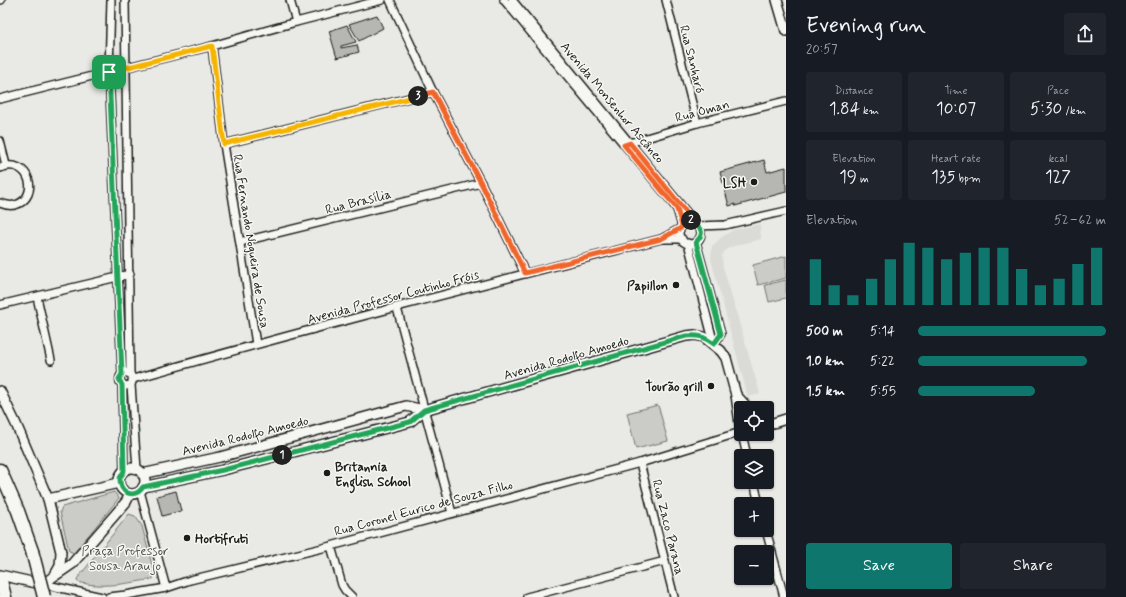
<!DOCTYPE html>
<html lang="en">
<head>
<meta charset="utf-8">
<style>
	:root { --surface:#171b24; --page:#20242c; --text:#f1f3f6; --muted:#9ea1a6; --accent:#0f766e }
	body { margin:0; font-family:Mynerve,sans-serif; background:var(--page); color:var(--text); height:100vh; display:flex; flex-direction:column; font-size:15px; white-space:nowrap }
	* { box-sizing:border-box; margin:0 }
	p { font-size:13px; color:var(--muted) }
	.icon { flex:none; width:22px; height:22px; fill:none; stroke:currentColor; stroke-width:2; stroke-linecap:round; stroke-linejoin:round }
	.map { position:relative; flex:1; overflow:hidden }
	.panel { display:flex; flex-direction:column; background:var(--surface); width:340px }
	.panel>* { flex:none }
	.tools { position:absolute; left:734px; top:401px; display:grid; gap:8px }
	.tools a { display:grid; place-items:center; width:40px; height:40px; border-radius:4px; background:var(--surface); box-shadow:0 1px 3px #0004; font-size:20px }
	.pin { position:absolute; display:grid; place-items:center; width:34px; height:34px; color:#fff; margin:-17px; border-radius:8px; box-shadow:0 2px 6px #0006 }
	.km { position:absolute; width:20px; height:20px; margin:-10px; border-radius:50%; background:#222; color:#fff; font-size:11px; line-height:20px; text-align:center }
	.round { display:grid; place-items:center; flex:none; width:42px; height:42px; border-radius:4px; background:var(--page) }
	.overview { display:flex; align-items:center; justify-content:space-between; height:68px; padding:0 20px }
	h1 { font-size:22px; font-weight:600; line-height:30px }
	.stats { display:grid; grid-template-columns:repeat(3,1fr); gap:6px; height:68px; padding:4px 20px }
	.stats div { display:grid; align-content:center; border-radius:4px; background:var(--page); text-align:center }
	.stats b { font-size:17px; font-weight:600 }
	.stats small { font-size:11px; font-weight:400 }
	.stats p { font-size:11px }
	.chart { height:112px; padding:8px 20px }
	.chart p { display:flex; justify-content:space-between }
	.chart svg { width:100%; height:72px; margin-top:4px; stroke:var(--accent); stroke-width:6 }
	.cta { display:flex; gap:8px; margin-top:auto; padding:8px 20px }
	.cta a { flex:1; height:46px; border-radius:4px; background:var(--accent); color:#fff; font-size:16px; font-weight:600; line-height:46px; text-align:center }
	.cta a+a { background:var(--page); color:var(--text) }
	ul { padding:0 20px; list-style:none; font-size:13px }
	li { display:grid; grid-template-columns:64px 48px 1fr; align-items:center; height:30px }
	li i { height:10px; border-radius:5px; background:var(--accent) }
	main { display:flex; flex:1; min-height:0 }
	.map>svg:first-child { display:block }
	.built { fill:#dadad6 }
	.green { fill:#cbcbc7; stroke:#747472 }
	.building { fill:#b6b6b3; stroke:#1c1c1c }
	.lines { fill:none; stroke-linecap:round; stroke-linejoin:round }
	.street-casing { stroke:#1c1c1c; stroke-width:10 }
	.secondary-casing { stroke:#1c1c1c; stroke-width:12 }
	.highway-casing { stroke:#1c1c1c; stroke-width:15 }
	.street { stroke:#f6f6f2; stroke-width:7 }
	.secondary { stroke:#f6f6f2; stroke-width:9 }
	.highway { stroke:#f6f6f2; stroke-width:12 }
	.highway-bridge-casing { stroke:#1c1c1c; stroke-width:15; stroke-linecap:butt }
	.highway-bridge { stroke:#f6f6f2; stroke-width:12 }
	.split-1-casing { stroke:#fff; stroke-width:8 }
	.split-2-casing { stroke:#fff; stroke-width:8 }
	.split-3-casing { stroke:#fff; stroke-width:8 }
	.split-4-casing { stroke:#fff; stroke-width:8 }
	.split-1 { stroke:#22a559; stroke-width:5 }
	.split-2 { stroke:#22a559; stroke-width:5 }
	.split-3 { stroke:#f0652b; stroke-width:5 }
	.split-4 { stroke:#f5b400; stroke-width:5 }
	.poi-dot { fill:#1c1c1c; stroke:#f6f6f2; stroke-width:1.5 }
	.labels { text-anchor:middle; stroke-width:3; stroke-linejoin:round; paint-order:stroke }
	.street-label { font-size:13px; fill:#1c1c1c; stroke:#f6f6f2 }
	.poi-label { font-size:13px; font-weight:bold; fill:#1c1c1c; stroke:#f6f6f2; text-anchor:end }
	.park-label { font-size:13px; fill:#51514f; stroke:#f6f6f2 }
</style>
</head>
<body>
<main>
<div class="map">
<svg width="786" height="597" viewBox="0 0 786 597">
	<rect width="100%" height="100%" fill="#e9e9e5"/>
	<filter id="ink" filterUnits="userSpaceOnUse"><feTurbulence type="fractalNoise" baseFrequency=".025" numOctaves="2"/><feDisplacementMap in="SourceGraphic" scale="8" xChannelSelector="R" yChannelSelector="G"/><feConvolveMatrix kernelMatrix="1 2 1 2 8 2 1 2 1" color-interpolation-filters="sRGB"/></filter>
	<g filter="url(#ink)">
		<path class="built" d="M760,224L761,239L730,247L725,251L722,256L723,267L760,394L748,397L711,259L712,246L722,237L733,230Z"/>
		<g class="green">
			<path d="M786,256V278L758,285L753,265Z"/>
			<path d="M786,280V298L769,302L765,285Z"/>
			<path d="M658,405L668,441L636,449L627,413Z"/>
			<path d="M114,492L119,498L74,553L69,551L60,512L62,507Z"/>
			<path d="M129,514L135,516L142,526L154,573L153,579C128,583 103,589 78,582L77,579Z"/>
		</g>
		<g class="building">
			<path d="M377,15L383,28L359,41L349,24Z"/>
			<path d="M347,25L356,42L341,46V48L357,45L359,52L337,58L329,31Z"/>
			<path d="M764,160L767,172L786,167V192L735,206V204L729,206L720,172Z"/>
			<path d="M176,491L181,511L162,516L157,496Z"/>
		</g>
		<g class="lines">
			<defs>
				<g id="street">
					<path d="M0,0H1"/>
					<path d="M111,0L109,71L122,374"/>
					<path d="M125,0L130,374"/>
					<path d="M290,0L296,22"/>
					<path d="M390,0L433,92L481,183L525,273"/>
					<path d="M504,0L668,197L677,209L682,226"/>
					<path d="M512,0L688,214L692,222"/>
					<path d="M666,0L697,123"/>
					<path d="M212,46L224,144L256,344"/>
					<path d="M0,99L212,46L296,22L382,0"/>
					<path d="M0,141L6,165"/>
					<path d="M224,144L433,92"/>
					<path d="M626,144L697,123L786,101"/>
					<path d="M0,168C30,156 41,198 15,205C10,206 5,205 0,203"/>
					<circle cx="690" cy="233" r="11"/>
					<path d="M698,226L725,225L786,211"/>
					<path d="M663,238L681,228"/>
					<path d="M240,242L481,183"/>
					<path d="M696,242L721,334L714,344"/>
					<path d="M688,243L714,344"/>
					<path d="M37,297L51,360"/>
					<path d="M0,305L130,274"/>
					<path d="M397,308L452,513"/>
					<path d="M133,379C308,329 484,284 661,239H682"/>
					<path d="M122,385L124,471"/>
					<path d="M131,385L125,386L120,382C119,377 120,375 125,372L130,374L133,379L131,385L137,469"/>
					<path d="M742,434L747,456"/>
					<path d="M640,463L674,597"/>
					<path d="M754,482L759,504"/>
					<path d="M140,491L166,588"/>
					<path d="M766,530L784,597"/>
					<path d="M331,546L342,585L345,590L352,597"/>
					<path d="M38,583L102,597"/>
					<path d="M109,597L126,595L166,588L190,580L331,546L640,463L741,432"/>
					<path d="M527,597L665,561"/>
				</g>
				<g id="secondary">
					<path d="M777,0L786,31"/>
					<path d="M0,391L16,424L48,499L61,552L60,566L55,575L49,580L36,583L0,575"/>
					<path d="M736,395L748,408"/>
					<path d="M767,425L786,419"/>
					<circle cx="132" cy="481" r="13"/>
					<path d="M142,474L220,457L406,406L424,410L686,336L695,335L704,337L721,351L726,358L736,395L741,431"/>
					<path d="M143,487L223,470L410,422L424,410"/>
					<path d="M48,499L119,483"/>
					<path d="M56,575L72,564L126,502L130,494"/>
				</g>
				<g id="highway">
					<path d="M0,470L18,511L32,551"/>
					<path d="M0,577L5,597"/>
				</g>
			</defs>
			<use href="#street" class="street-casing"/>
			<use href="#secondary" class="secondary-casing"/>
			<use href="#highway" class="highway-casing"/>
			<use href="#street" class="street"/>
			<use href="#secondary" class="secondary"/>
			<use href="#highway" class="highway"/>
			<defs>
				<path id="highway-bridge" d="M32,551L44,597"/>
			</defs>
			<use href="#highway-bridge" class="highway-bridge-casing"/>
			<use href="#highway-bridge" class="highway-bridge"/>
		</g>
	</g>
	<g class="lines" filter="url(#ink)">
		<defs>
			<path id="split-1" d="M109,72L122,374L119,379L122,385L124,471L120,478C119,493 134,500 143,487L223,470L282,455"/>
			<path id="split-2" d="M282,455L410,422L424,410L686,336C699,335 703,336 714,344L721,334L696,242C709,229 695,227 691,220"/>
			<path id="split-3" d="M418,96L433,92L481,183L525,273L661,239L681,228L682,226L677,209L673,204L624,145L630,143L688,214L691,220"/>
			<path id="split-4" d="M109,72L212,46L224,144L418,96"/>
		</defs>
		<use href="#split-1" class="split-1-casing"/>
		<use href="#split-2" class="split-2-casing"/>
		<use href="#split-3" class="split-3-casing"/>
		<use href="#split-4" class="split-4-casing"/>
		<use href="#split-1" class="split-1"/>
		<use href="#split-2" class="split-2"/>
		<use href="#split-3" class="split-3"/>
		<use href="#split-4" class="split-4"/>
	</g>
	<g class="poi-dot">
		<circle cx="754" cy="182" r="4"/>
		<circle cx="676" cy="285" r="4"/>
		<circle cx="711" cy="386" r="4"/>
		<circle cx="327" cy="473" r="4"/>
		<circle cx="187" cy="538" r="4"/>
	</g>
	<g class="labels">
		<g class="street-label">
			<text transform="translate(693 59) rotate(76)" y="5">Rua Sanharó</text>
			<text transform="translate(613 102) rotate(50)" y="5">Avenida Monsenhor Ascâneo</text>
			<text transform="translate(702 110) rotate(-15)" y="5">Rua Oman</text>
			<text transform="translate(358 201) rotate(-14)" y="5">Rua Brasília</text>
			<text transform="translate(252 241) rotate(81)" y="5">Rua Fernando Nogueira de Sousa</text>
			<text transform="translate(393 296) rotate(-15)" y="5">Avenida Professor Coutinho Fróis</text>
			<text transform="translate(566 357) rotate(-16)" y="5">Avenida Rodolfo Amoedo</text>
			<text transform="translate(245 435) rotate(-14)" y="5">Avenida Rodolfo Amoedo</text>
			<text transform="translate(423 507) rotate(-15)" y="5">Rua Coronel Eurico de Souza Filho</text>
			<text transform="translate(669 527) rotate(76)" y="5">Rua Zaco Parana</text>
		</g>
		<g class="poi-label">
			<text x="746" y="187">LSH</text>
			<text x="668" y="290">Papillon</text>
			<text x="703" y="391">Tourão grill</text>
			<text x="335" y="471" text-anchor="start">Britannia<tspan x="335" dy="15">English School</tspan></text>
			<text x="195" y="543" text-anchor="start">Hortifruti</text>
		</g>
		<g class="park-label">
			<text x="125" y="555">Praça Professor<tspan x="125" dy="15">Sousa Araujo</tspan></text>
		</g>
	</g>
</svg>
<div class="tools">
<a><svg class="icon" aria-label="locate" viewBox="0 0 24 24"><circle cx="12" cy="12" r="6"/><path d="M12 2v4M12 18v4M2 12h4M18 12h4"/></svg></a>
<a><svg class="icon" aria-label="layers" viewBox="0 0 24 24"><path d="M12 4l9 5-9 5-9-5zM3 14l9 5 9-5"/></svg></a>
<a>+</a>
<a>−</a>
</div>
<div class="pin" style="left:109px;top:72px;background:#1e9e55"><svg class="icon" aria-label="arrive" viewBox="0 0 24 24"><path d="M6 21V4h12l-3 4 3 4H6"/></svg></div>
<b class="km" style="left:282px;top:455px">1</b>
<b class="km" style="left:691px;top:220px">2</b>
<b class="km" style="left:418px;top:96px">3</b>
</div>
<section class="panel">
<div class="overview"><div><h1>Evening run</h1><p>20:57</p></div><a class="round"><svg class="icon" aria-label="share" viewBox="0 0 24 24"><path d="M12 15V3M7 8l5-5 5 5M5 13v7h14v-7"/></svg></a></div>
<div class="stats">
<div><p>Distance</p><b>1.84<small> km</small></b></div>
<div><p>Time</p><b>10:07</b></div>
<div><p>Pace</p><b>5:30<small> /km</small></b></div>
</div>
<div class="stats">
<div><p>Elevation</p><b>19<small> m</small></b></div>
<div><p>Heart rate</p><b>135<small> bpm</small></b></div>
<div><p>kcal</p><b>127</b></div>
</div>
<div class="chart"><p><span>Elevation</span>52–62 m</p>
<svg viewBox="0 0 160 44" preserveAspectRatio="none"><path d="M5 44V16M15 44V32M25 44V38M35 44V28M45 44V16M55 44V6M65 44V9M75 44V16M85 44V12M95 44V9M105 44V9M115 44V22M125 44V32M135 44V28M145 44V19M155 44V9"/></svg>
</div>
<ul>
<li><b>500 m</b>5:14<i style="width:100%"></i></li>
<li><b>1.0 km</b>5:22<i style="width:90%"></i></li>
<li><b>1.5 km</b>5:55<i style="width:62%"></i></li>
</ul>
<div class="cta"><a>Save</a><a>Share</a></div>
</section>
</main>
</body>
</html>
